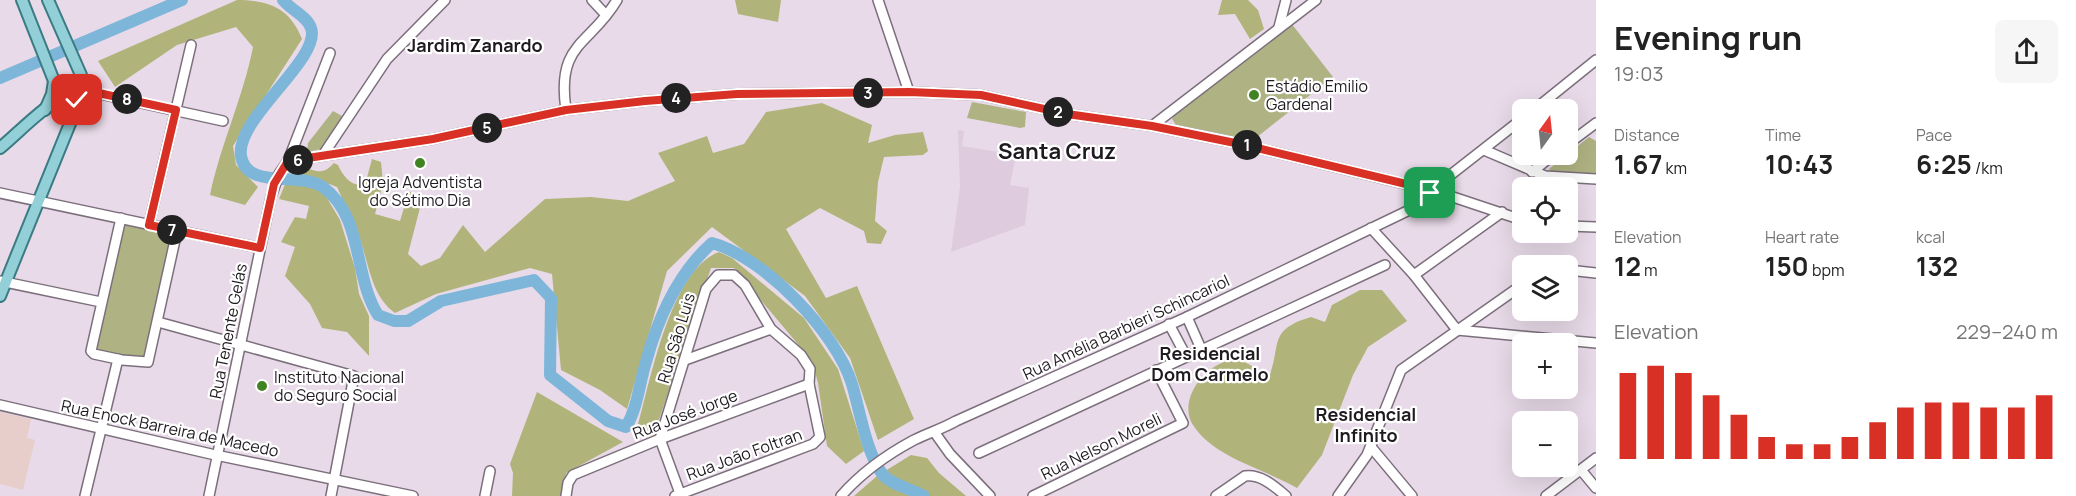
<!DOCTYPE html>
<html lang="en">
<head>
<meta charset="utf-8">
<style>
	:root { --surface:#fff; --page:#f6f6f6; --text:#222; --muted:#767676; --accent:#d93025 }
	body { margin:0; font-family:Manrope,sans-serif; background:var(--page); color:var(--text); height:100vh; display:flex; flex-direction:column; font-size:22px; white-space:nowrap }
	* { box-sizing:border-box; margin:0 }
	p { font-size:20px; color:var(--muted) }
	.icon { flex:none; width:33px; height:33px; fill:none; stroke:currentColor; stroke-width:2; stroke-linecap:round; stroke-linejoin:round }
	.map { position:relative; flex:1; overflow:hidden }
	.side { display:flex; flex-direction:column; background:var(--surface); width:480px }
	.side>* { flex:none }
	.needle { width:39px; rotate:15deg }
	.controls { position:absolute; left:1512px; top:99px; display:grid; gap:12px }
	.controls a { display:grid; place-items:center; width:66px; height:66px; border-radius:9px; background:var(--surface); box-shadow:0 6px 24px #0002; font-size:30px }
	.pin { position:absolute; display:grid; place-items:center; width:51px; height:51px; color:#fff; margin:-26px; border-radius:12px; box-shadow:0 3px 9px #0006 }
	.km { position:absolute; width:30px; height:30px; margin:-15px; border-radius:50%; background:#222; color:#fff; font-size:16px; line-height:30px; text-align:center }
	.round { display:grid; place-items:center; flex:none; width:63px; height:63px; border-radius:9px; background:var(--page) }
	.headline { display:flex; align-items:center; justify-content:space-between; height:102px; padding:0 18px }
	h1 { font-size:33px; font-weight:700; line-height:45px }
	.metrics { display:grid; grid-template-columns:repeat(3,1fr); gap:9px; height:102px; padding:6px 18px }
	.metrics div { display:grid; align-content:center }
	.metrics b { font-size:26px; font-weight:700 }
	.metrics small { font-size:16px; font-weight:400 }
	.metrics p { font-size:16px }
	.chart { height:168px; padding:12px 18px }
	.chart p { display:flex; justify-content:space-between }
	.chart svg { width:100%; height:108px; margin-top:6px; stroke:var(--accent); stroke-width:6 }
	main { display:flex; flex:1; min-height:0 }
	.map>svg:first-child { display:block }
	.built { fill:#dfcbde }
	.education { fill:#e8ceca }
	.green { fill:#afb383 }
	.forest { fill:#b0b47a }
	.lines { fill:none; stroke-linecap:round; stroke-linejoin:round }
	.river { stroke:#7db6d9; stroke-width:12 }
	.minor-casing { stroke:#7c6f7c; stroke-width:12 }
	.major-casing { stroke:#3b7b84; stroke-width:14 }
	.minor { stroke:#fff; stroke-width:9 }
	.major { stroke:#92cfd6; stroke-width:10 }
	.route-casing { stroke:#fff; stroke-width:12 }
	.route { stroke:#d93025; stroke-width:8 }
	.poi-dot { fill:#418223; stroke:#fff; stroke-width:2 }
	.labels { text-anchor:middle; stroke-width:4.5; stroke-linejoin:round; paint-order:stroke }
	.poi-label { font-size:16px; fill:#1f1a1f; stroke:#fff; text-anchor:start }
	.street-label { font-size:16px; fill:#1f1a1f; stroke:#fff }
	.neighbourhood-label { font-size:18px; font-weight:bold; fill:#1f1a1f; stroke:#fff }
	.district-label { font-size:22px; font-weight:bold; fill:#1f1a1f; stroke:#fff }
</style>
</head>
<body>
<main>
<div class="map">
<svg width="1596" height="496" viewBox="0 0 1596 496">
	<rect width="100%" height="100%" fill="#e8dae8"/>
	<path class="built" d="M958,130L964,131L962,146L1016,155L1010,185L1029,188L1025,225L951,252L960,187Z"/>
	<path class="education" d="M0,412L31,419L27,438L35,440L23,490L0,484Z"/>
	<g class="green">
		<path d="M1291,23L1333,77L1252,141L1176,125L1172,119L1175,114Z"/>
		<path d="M972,102L1026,112L1025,127L1020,128L967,118Z"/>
		<path d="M333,111L344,117L321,149L307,152L308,143Z"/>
		<path d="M1589,137L1596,141V175L1551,172L1549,169Z"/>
		<path d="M121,220L176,233L147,362L92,350Z"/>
	</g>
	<g class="forest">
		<path d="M237,0C269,0 290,8 302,39L233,146L236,165L258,187L245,205L210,195C221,143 243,98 253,47L236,27L177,45L115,87L98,61Z"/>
		<path d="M735,0H781L778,22L738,14Z"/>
		<path d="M1222,0H1248L1258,10L1264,29L1250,39L1235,14L1218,15Z"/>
		<path d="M822,103L872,125L868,143L895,135L923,132L928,151L923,155L884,157L878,182L875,221L887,231L881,244L867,243L864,231L820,208L786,229L826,298L857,286L914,419L878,440L850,358L805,296L712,227L667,271L627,409L600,390L561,370L552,274L530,268L436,294L395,313C370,295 369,261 358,234C352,218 344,203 337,187L311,177L294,175L302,166C317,172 323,175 334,163L338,165C343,176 351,187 365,185L372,159L381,162L383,183L375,214L400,221L409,191L422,200L408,254L421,266L440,258L463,225L485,252L545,199L591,197L628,201L675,181L658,153L707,136L713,153L744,144L766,112Z"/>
		<path d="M286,182L310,184L324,193L340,220L355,268L359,294L369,316V356L347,332L322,328L310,304L285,276L295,247L281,242L295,217L306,219L309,206L279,199Z"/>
		<path d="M719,252L732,258L804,318L838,369L864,451L846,464L827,446L818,383L812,361L734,268H711L653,437L635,436C649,388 669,270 719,252Z"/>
		<path d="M1360,290H1382L1407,321L1368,347L1353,375L1322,455L1297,488C1263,468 1214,458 1193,425C1176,399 1209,358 1237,360C1248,361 1259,372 1269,377C1282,345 1267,330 1311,317L1325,322L1332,305Z"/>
		<path d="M537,392L623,442L566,473L562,496H512L513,473L510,464Z"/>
		<path d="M911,455L927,458L939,473L966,496H854L877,476Z"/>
	</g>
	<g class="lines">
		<g class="river">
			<path d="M283,0C291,10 307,16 311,28C322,58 235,119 241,156C247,191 300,171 323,187C364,217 353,276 378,315L394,321H408L441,301L534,280L551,298L550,375L608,421L626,427C638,407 639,384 646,362C658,318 677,274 712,243C764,257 836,332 852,384C860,411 866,453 883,475C891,484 913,490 924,496"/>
			<path d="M0,78L182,0"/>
		</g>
		<defs>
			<g id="minor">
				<path d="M592,0L606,15"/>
				<path d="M878,0L909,92"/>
				<path d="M1279,27L1286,0"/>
				<path d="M82,90L223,121"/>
				<path d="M566,110C556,42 590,46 617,0"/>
				<path d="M1534,110L1596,60"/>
				<path d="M1152,126L1316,0"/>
				<path d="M1568,144L1596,123"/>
				<path d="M1484,150L1545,176L1596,179"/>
				<path d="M323,155L387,59L445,0"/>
				<path d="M288,161L330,53"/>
				<path d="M1532,172L1554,154"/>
				<path d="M0,193L260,248"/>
				<path d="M1441,193L1435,198L1430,191L1522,119"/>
				<path d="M1441,193L1522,220"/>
				<path d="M121,218L91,351L94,354L122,360L148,362L177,231"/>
				<path d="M149,225L191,45"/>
				<path d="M1568,226L1596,227"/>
				<path d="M1371,228L1414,275L1457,330L1596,343"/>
				<path d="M1568,270L1596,273"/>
				<path d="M1414,275L1502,212"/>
				<path d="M0,281L101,302"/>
				<path d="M1187,317L1202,351"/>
				<path d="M158,322L354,376L331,496"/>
				<path d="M1169,324L1186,356"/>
				<path d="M685,360L771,329"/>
				<path d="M0,405L211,454L413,496"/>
				<path d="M935,433L950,454L990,496"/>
				<path d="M660,439L706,289L718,275H734L745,285L771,329L801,355L810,369L809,384L820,437L813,444L675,496"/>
				<path d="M660,439L681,496"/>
				<path d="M1371,447L1412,496"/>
				<path d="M979,453L1385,265"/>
				<path d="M1581,470L1596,488"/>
				<path d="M85,496L118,359"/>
				<path d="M209,496L271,197L279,174L288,161L433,139L566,110L645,101L737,94L909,92L981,95L1067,114L1152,126L1245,145L1430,190"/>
				<path d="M485,496L490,471"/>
				<path d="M566,496L568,483L573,475L660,439L809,384"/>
				<path d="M841,496C862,472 886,455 914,440C928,433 942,429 956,421L1187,317L1426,202L1431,196"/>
				<path d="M1033,496L1183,423L1156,370"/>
				<path d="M1216,496L1245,476C1261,474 1274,486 1286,496"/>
				<path d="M1338,496L1367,455L1401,370L1522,285"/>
				<path d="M1546,496L1596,458"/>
			</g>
			<g id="major">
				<path d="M22,0L54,81L52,94L45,110"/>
				<path d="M0,148C21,131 55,93 82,90"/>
				<path d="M0,296L82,94L81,75L48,0"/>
			</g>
		</defs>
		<use href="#minor" class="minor-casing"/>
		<use href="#major" class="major-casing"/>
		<use href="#minor" class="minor"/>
		<use href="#major" class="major"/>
	</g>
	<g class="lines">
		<defs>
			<path id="route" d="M77,100L78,104L82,90H85L176,110L149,225L260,248L274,184L288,161L433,139L566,110L645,101L737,94L909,92L981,95L1067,114L1152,126L1245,145L1431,190L1430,193"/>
		</defs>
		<use href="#route" class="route-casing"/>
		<use href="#route" class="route"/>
	</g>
	<g class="poi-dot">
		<circle cx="1254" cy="95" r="6"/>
		<circle cx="420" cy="163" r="6"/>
		<circle cx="262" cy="386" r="6"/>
	</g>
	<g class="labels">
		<g class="poi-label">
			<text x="1266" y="92">Estádio Emilio<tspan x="1266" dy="18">Gardenal</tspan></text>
			<text x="420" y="188" text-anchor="middle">Igreja Adventista<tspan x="420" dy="18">do Sétimo Dia</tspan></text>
			<text x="274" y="383">Instituto Nacional<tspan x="274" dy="18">do Seguro Social</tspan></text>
		</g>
		<g class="street-label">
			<text transform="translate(1126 327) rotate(-25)" y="6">Rua Amélia Barbieri Schincariol</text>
			<text transform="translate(228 331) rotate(-79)" y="6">Rua Tenente Gelás</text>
			<text transform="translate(676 338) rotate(-73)" y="6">Rua São Luis</text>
			<text transform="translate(685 414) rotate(-21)" y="6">Rua José Jorge</text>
			<text transform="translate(170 428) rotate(12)" y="6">Rua Enock Barreira de Macedo</text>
			<text transform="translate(1101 446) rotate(-26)" y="6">Rua Nelson Moreli</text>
			<text transform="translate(744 454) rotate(-20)" y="6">Rua João Foltran</text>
		</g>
		<g class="neighbourhood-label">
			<text x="475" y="52">Jardim Zanardo</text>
			<text x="1210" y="360">Residencial<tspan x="1210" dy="21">Dom Carmelo</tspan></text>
			<text x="1366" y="421">Residencial<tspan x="1366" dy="21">Infinito</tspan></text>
		</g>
		<g class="district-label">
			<text x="1057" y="159">Santa Cruz</text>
		</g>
	</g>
</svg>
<div class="controls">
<a><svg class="needle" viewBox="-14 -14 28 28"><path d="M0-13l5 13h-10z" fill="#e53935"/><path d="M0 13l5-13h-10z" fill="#767676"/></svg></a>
<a><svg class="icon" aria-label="locate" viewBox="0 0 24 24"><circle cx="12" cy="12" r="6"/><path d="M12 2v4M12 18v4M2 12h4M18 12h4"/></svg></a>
<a><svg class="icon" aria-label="layers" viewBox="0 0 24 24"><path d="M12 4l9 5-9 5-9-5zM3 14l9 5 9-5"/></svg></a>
<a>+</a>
<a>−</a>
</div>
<div class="pin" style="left:1430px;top:193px;background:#1e9e55"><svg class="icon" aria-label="arrive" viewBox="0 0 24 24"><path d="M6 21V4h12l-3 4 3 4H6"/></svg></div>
<div class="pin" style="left:77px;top:100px;background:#d93025"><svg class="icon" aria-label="check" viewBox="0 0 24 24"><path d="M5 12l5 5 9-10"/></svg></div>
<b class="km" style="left:1247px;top:145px">1</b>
<b class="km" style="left:1058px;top:112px">2</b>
<b class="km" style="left:868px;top:93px">3</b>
<b class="km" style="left:676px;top:98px">4</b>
<b class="km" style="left:487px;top:128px">5</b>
<b class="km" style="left:298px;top:160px">6</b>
<b class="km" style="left:172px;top:230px">7</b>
<b class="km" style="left:127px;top:99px">8</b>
</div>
<section class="side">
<div class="headline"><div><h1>Evening run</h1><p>19:03</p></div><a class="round"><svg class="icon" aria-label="share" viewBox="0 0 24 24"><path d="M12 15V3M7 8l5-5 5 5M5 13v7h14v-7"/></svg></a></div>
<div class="metrics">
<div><p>Distance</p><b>1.67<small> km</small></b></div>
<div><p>Time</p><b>10:43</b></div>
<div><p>Pace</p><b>6:25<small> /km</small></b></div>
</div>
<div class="metrics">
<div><p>Elevation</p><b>12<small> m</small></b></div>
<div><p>Heart rate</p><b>150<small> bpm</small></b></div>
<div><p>kcal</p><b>132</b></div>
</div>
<div class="chart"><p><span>Elevation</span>229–240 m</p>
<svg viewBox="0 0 160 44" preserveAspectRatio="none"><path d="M5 44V9M15 44V6M25 44V9M35 44V18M45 44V26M55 44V35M65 44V38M75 44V38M85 44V35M95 44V29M105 44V23M115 44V21M125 44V21M135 44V23M145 44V23M155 44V18"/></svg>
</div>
</section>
</main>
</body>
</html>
